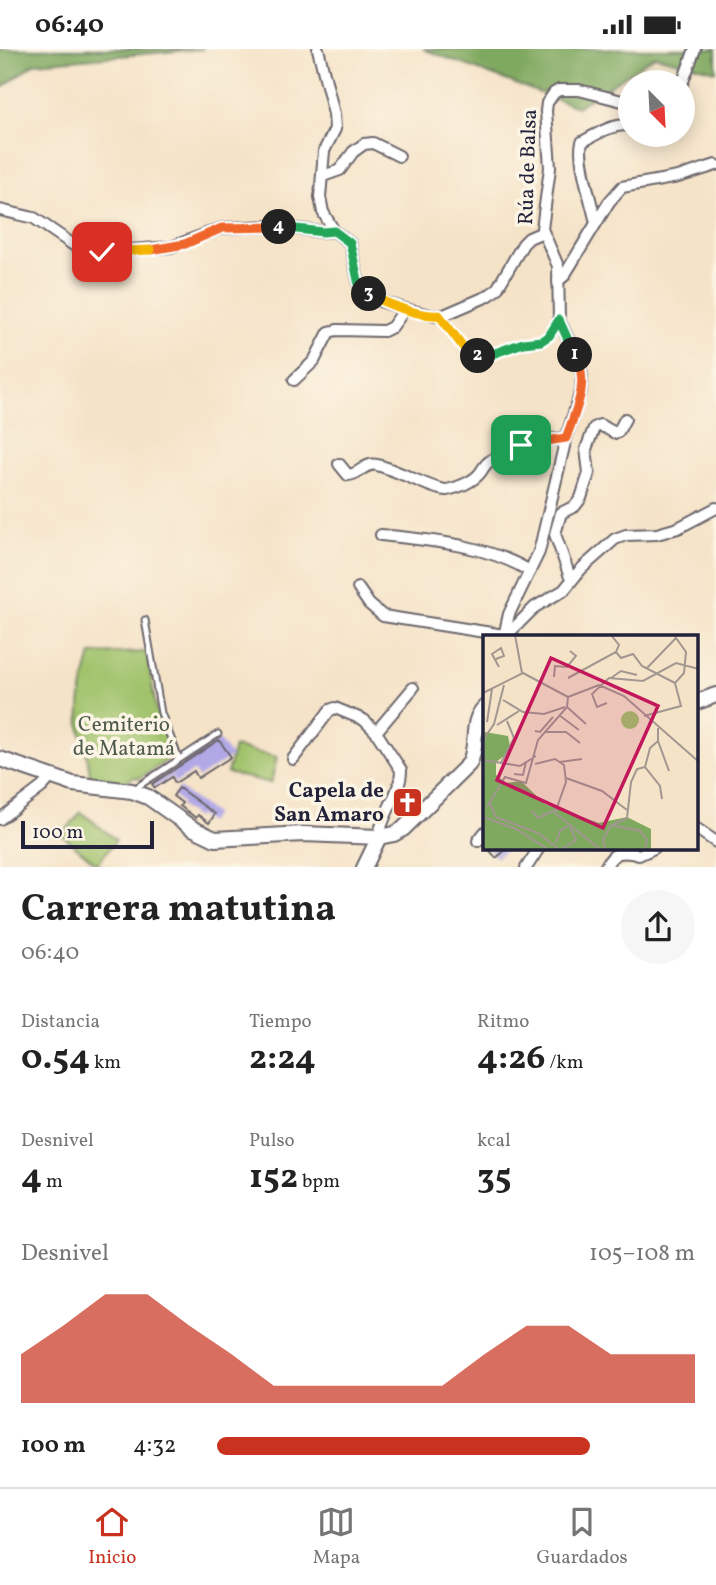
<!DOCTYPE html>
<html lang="es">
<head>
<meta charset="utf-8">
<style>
	:root { --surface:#fff; --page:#f6f6f6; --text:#222; --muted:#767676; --line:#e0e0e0; --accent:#c8321e }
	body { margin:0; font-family:Vollkorn,serif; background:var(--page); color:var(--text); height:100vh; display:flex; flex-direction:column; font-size:26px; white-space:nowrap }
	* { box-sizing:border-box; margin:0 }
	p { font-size:23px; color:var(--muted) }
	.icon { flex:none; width:38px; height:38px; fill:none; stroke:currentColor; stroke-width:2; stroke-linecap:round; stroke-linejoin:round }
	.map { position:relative; height:818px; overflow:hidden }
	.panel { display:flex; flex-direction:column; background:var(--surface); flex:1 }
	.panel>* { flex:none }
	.needle { width:46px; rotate:156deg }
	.fabs { position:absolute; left:618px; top:21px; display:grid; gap:14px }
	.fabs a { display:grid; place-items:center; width:77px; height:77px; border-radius:50%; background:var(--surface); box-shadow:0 4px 18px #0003; font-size:35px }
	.scale { position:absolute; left:21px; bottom:18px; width:133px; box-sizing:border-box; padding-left:7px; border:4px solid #22223b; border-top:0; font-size:19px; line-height:24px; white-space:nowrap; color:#22223b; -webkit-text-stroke:5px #fcf5e5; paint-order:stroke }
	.pin { position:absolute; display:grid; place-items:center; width:60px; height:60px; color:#fff; margin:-30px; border-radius:14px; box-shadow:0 4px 10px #0006 }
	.km { position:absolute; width:35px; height:35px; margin:-18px; border-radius:50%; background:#222; color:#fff; font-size:19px; line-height:35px; text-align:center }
	.round { display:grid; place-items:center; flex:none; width:74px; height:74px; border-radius:37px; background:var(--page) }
	.headline { display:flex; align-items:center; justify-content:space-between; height:119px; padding:0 21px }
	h1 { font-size:38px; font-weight:700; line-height:52px }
	.stats { display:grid; grid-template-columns:repeat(3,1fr); gap:10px; height:119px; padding:7px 21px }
	.stats div { display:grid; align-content:center }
	.stats b { font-size:35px; font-weight:700 }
	.stats small { font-size:19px; font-weight:400 }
	.stats p { font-size:19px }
	.chart { height:196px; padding:14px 21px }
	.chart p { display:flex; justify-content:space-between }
	.chart svg { width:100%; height:126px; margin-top:7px; fill:var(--accent); opacity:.7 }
	ul { padding:0 21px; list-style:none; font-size:23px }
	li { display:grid; grid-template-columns:112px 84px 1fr; align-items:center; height:52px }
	li i { height:18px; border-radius:9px; background:var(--accent) }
	.status { display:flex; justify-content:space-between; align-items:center; height:49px; padding:0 35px; background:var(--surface); direction:ltr }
	.status svg { height:19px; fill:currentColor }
	.tabs { display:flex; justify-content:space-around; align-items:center; height:98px; border-top:2px solid var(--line); background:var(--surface); font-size:19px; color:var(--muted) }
	.tabs a { display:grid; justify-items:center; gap:4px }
	.tabs .current { color:var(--accent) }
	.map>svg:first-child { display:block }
	.green { fill:#a1c36c; stroke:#627254; stroke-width:2 }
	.forest { fill:#80a960; stroke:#51664e; stroke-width:2 }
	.building { fill:#b1a8e6 }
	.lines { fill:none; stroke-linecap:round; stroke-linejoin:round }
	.service-casing { stroke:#6c666c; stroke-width:9 }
	.minor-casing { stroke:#6c666c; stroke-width:14 }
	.tertiary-casing { stroke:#6c666c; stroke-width:18 }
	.service { stroke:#fff; stroke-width:5 }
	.minor { stroke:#fff; stroke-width:10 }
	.tertiary { stroke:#fff; stroke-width:14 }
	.split-1-casing { stroke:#fff; stroke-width:14 }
	.split-2-casing { stroke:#fff; stroke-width:14 }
	.split-3-casing { stroke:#fff; stroke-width:14 }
	.split-4-casing { stroke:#fff; stroke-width:14 }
	.split-5-casing { stroke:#fff; stroke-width:14 }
	.split-6-casing { stroke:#fff; stroke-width:14 }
	.split-1 { stroke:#f0652b; stroke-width:9 }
	.split-2 { stroke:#22a559; stroke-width:9 }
	.split-3 { stroke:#f5b400; stroke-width:9 }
	.split-4 { stroke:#22a559; stroke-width:9 }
	.split-5 { stroke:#f0652b; stroke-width:9 }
	.split-6 { stroke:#f5b400; stroke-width:9 }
	.labels { text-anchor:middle; stroke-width:7; stroke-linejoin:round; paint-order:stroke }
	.street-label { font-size:21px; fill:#22223b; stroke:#fcf5e5 }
	.park-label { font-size:21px; fill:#4e5a4c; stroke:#fcf5e5 }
	.poi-label { font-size:21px; font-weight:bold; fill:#22223b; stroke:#fcf5e5; text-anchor:end }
	.inset-road { fill:none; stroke:#a19690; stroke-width:2 }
	.view { fill:#c2185b; fill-opacity:0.15; stroke:#c2185b; stroke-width:3.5 }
	.inset-edge { fill:none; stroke:#22223b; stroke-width:3.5 }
</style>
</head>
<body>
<div class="status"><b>06:40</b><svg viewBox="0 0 49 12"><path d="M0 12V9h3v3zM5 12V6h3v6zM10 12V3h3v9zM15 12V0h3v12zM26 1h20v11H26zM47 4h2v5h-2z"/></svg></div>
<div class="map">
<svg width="716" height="819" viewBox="0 0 716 819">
	<rect width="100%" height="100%" fill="#fcf5e5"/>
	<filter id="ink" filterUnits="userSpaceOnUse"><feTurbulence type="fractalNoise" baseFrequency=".0143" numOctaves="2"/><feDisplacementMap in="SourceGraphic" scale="14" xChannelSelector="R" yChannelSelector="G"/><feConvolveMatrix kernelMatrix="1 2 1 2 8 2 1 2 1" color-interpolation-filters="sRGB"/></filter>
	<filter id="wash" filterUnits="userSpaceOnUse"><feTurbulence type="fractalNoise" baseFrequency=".00686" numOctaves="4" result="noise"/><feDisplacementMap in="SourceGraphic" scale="28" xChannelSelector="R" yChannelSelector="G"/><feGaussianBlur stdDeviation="1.57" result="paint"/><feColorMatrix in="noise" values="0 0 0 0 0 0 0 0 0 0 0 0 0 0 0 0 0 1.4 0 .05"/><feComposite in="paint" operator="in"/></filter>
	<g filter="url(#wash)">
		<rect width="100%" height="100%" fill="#f5e3c8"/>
		<g class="green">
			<path d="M147,603L156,660L174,707L140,729L134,728L125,733L90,732C91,713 82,695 80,677C78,651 84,630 91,605Z"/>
			<path d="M234,698L277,708L271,734L227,724Z"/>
			<path d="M81,763L116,791L97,815L62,786Z"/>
		</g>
		<g class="forest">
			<path d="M0,0H204L35,14L0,40Z"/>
			<path d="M423,0H716V22L655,7L577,58Z"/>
		</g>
		<g id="blocks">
			<g class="building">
				<path d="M219,691L231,708L198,729L194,722L175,734L172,728L155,739L152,735Z"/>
				<path d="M179,739L215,765L209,774L198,766L196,769L180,757L182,754L173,747Z"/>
				<path d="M409,744L416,750L405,762L399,757Z"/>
				<path d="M488,799H508L496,809Z"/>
			</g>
		</g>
	</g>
	<g filter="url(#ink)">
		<use href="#blocks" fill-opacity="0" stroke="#6c666c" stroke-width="2"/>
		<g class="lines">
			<defs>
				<g id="service">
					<path d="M439,266L464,299L483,308L523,294L541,292L549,287L559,271"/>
					<path d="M145,571L161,664L179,710"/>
					<path d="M134,740L218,685"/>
				</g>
				<g id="minor">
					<path d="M318,0L334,65L335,80L324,102L320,148L323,163L334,182L350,194L359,236L369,245L380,252L405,260L435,267L444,266L488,247L497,240L523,195L529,189L543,183"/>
					<path d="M682,35L695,0"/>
					<path d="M323,127L340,121L353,103L364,95L373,94L399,107"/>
					<path d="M0,161L34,169L75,197L84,201L102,203L171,198L222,179L272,177L323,183L334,182"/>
					<path d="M596,174C592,155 577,109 582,93C595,86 615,73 630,77"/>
					<path d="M558,232L564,227L609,153L622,138L678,128L716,116"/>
					<path d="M294,331L314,312L329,283L337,281L384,282L392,278L405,260"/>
					<path d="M339,415L348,426C359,426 365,413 377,416C393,419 435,442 447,441C457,439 473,433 480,424C483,420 485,415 490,412C512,395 539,391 566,389"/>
					<path d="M381,486C433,492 484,495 530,522"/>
					<path d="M571,531L555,485L561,464L575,457L581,449L589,424L586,400L594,379L600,376L615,384L618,383L625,370"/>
					<path d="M358,539L369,555L383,567L504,586"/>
					<path d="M504,586L511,582L535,558L564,541L581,520L615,490L626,486L657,485L678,479L716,459"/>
					<path d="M504,587L509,565L539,503L566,389L581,342L582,327L579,313L559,271L558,217L542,180L550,119L546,62L547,54L554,44L559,41H579L630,54"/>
					<path d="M376,683L413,639"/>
					<path d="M293,710L330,661L335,659L364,671L376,683L401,721C401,746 381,765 379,788"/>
					<path d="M0,770L42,738L51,728"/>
					<path d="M697,780L716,793"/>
					<path d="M478,792L485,783"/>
					<path d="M526,819L539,799"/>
					<path d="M605,819C613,802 622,801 639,806L654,799"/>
				</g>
				<g id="tertiary">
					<path d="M697,653L716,646"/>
					<path d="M0,710L73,735L132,742L148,748L192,779L215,790L303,785L379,788L394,785L403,780L469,715C479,697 469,673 485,658"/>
					<path d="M364,819L379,788"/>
				</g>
			</defs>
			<use href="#service" class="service-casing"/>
			<use href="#minor" class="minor-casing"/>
			<use href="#tertiary" class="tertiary-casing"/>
			<use href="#service" class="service"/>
			<use href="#minor" class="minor"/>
			<use href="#tertiary" class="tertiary"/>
		</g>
	</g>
	<g class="lines" filter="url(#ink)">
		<defs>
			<path id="split-1" d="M521,396L566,389C575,363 591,333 575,306"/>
			<path id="split-2" d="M478,307H487L523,294L541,292L549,287L559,271L575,306"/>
			<path id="split-3" d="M369,245C386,255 420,268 439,266L464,299L478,307"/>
			<path id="split-4" d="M279,178L323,183L334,182L350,194L359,236L369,245"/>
			<path id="split-5" d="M151,201L185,195L222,179L279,178"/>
			<path id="split-6" d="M102,203L151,201"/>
		</defs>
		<use href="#split-1" class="split-1-casing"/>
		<use href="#split-2" class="split-2-casing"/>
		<use href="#split-3" class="split-3-casing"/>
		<use href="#split-4" class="split-4-casing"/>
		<use href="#split-5" class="split-5-casing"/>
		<use href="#split-6" class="split-6-casing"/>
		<use href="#split-1" class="split-1"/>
		<use href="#split-2" class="split-2"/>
		<use href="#split-3" class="split-3"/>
		<use href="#split-4" class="split-4"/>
		<use href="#split-5" class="split-5"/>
		<use href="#split-6" class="split-6"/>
	</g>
	<defs>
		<symbol id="church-square" viewBox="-11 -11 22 22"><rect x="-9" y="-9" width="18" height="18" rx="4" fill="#c8321e" stroke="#fcf5e5"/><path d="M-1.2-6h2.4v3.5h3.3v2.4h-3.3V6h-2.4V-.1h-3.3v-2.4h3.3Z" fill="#fff"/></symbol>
	</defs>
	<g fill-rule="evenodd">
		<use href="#church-square" x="390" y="736" width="35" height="35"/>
	</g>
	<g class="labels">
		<g class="street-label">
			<text transform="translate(527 118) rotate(-88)" y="7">Rúa de Balsa</text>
		</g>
		<g class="park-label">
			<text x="124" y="682">Cemiterio<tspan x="124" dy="24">de Matamá</tspan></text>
		</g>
		<g class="poi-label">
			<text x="384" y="748">Capela de<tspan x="384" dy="24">San Amaro</tspan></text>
		</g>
	</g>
	<g transform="translate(483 586)">
		<rect width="215" height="215" fill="#f5e3c8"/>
		<path d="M138 85a9 9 0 1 1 18 0a9 9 0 1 1-18 0Z" fill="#a1c36c"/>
		<path d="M2,97L25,101L28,116L13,127V140L23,148L38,146L62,169L116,188L144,182L168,194V215H0Z" fill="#80a960"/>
		<path class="inset-road" d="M32,0L39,38M133,17L138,23L150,19L159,31L192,48M13,24L21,21L18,13L9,19L16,32M164,33L193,3M71,42L72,31L84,32L93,21L87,16M85,43L133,17L136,10L128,0M128,43L138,36L154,40M116,50L141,61L216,127M0,58L40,38L85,62M85,62L116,50M20,65L40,77L61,79L82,72M124,68L114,72L109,59L126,43L160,46L193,28L216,34M84,72L103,89M76,80L96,95M161,81L198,71L192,48L201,38L203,17L191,0M4,87L9,54M14,90L36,76M175,93V106L167,113L162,132L177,151L179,164M52,96L57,97L70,82M62,97H83L97,108M0,105L11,89L21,50M175,106L186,136M0,125L37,131L53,121M77,127L99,124M18,128L31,103L24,86M52,129L72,124L81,130L83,147L72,178L118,215M31,139L40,140L43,127M83,143L119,156L144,175M6,166L13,182L55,198L77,215M4,172L22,142L43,148L55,105L84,72L85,62M49,176L55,183L72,175M0,182L33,194L66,215M131,189L144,183L148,147L154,134L162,132M73,208L77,196L85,191M77,215L93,205L87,192M122,215L120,205L128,190L157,196L164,205L162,215"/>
		<path class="view" d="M68,23L175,71L120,193L14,145Z"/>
		<rect width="215" height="215" class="inset-edge"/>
	</g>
</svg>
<div class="fabs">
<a><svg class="needle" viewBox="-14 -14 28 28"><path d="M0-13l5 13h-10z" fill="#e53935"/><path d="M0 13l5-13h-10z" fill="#767676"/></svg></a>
</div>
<div class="scale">100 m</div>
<div class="pin" style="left:521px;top:396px;background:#1e9e55"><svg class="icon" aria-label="arrive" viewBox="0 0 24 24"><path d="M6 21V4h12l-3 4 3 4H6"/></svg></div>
<div class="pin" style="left:102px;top:203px;background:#d93025"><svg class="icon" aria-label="check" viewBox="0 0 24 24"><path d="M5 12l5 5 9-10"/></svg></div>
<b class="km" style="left:575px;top:306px">1</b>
<b class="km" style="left:478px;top:307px">2</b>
<b class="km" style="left:369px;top:245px">3</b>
<b class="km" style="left:279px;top:178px">4</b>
</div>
<section class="panel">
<div class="headline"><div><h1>Carrera matutina</h1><p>06:40</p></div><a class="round"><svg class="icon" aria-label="share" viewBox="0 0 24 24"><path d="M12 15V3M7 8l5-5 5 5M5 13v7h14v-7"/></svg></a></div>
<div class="stats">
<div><p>Distancia</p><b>0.54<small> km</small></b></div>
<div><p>Tiempo</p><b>2:24</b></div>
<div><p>Ritmo</p><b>4:26<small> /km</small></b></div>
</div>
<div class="stats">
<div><p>Desnivel</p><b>4<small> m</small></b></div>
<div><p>Pulso</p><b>152<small> bpm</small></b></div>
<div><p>kcal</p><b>35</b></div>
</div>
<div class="chart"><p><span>Desnivel</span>105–108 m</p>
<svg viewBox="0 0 160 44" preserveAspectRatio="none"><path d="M0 44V27L10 17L20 6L30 6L40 17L50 27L60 38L70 38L80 38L90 38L100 38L110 27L120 17L130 17L140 27L150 27L160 27V44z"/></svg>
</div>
<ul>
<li><b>100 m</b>4:32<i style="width:78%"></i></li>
</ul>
</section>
<nav class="tabs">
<a class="current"><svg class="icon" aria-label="home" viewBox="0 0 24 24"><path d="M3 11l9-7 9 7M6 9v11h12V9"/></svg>Inicio</a>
<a><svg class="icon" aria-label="map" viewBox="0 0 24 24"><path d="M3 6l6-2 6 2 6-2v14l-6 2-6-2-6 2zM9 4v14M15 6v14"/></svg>Mapa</a>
<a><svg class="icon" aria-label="saved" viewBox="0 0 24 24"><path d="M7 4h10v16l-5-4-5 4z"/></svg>Guardados</a>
</nav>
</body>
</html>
